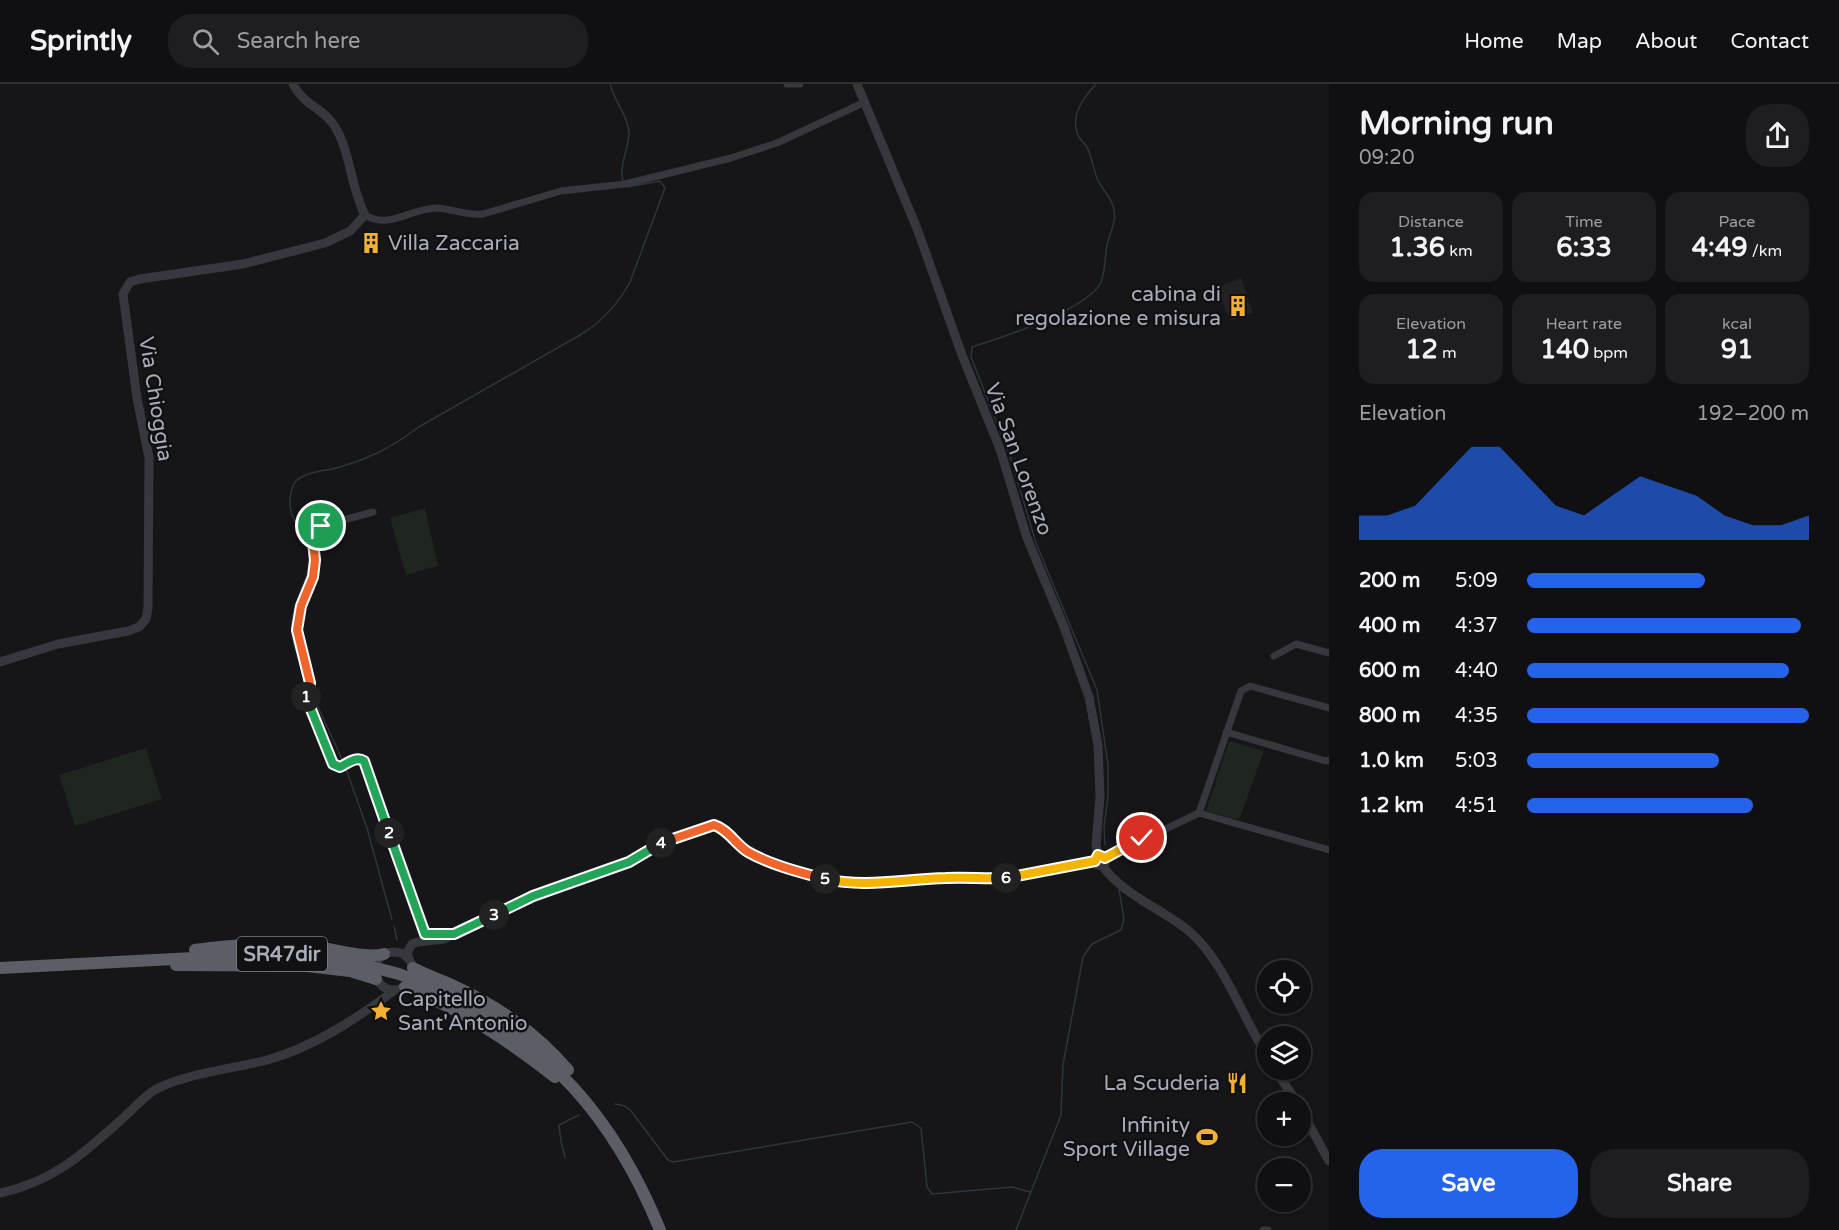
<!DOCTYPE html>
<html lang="en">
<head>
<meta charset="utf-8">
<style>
	:root { --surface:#101012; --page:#1e1e20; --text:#f1f3f6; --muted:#9c9d9f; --line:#303032; --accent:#2563eb }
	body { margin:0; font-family:"Varela Round",sans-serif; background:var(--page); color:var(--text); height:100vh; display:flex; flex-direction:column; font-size:22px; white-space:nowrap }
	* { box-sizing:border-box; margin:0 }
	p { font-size:20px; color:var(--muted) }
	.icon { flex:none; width:33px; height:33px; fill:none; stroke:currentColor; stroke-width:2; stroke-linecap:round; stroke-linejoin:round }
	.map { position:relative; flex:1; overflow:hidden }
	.side { display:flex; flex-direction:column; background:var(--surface); width:510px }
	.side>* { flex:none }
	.buttons { position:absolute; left:1257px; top:876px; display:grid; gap:12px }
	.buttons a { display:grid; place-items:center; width:54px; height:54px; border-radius:50%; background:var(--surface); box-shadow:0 2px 4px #0004,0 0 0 2px var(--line); font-size:30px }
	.pin { position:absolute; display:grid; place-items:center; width:51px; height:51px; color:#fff; margin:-26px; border:3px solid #fff; border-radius:50%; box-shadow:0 2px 6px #0007 }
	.km { position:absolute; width:30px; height:30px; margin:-15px; border-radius:50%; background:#222; color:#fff; font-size:16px; line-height:30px; text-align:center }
	.round { display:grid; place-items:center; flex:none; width:63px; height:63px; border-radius:24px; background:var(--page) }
	.headline { display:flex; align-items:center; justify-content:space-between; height:102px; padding:0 30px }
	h1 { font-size:33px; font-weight:700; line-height:45px }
	.figures { display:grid; grid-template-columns:repeat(3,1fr); gap:9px; height:102px; padding:6px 30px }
	.figures div { display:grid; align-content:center; border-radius:15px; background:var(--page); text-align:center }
	.figures b { font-size:26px; font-weight:700 }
	.figures small { font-size:16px; font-weight:400 }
	.figures p { font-size:16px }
	.chart { height:168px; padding:12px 30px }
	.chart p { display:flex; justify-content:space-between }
	.chart svg { width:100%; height:108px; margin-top:6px; fill:var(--accent); opacity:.7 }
	.cta { display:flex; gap:12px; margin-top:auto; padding:12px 30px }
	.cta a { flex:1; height:69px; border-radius:24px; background:var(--accent); color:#fff; font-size:24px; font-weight:700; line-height:69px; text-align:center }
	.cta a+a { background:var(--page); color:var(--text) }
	ul { padding:0 30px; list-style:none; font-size:20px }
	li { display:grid; grid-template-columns:96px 72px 1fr; align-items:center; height:45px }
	li i { height:15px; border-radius:8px; background:var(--accent) }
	header { display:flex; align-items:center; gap:36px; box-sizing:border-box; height:84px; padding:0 30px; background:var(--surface); border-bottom:2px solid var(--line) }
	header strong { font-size:28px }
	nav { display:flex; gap:33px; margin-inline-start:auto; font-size:21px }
	.search { width:420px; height:54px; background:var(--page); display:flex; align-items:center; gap:15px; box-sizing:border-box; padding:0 21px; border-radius:24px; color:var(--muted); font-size:22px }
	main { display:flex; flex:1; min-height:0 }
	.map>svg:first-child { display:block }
	.built { fill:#222225 }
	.green { fill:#1e261f }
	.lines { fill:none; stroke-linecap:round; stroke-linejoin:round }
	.stream { stroke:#2c353c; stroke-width:1.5 }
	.minor { stroke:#37383d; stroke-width:7 }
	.tertiary { stroke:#37383d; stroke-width:9 }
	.trunk { stroke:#5b5e65; stroke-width:12 }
	.trunk-bridge { stroke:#5b5e65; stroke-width:12 }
	.split-1-casing { stroke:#fff; stroke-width:12 }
	.split-2-casing { stroke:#fff; stroke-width:12 }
	.split-3-casing { stroke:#fff; stroke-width:12 }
	.split-4-casing { stroke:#fff; stroke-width:12 }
	.split-5-casing { stroke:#fff; stroke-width:12 }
	.split-6-casing { stroke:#fff; stroke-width:12 }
	.split-7-casing { stroke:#fff; stroke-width:12 }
	.split-1 { stroke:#f0652b; stroke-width:8 }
	.split-2 { stroke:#22a559; stroke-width:8 }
	.split-3 { stroke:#22a559; stroke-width:8 }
	.split-4 { stroke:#22a559; stroke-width:8 }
	.split-5 { stroke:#f0652b; stroke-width:8 }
	.split-6 { stroke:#f5b400; stroke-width:8 }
	.split-7 { stroke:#f5b400; stroke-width:8 }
	.labels { text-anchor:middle; stroke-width:5; stroke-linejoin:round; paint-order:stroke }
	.shield { fill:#111113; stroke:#7b7e86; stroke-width:1.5 }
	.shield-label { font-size:20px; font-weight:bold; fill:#a8adb8 }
	.poi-label { font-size:21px; fill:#a8adb8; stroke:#111113; text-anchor:end }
	.street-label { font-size:21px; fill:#a8adb8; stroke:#111113 }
</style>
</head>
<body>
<header>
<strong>Sprintly</strong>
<div class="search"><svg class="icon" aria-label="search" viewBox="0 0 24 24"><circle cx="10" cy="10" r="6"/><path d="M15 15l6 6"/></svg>Search here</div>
<nav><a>Home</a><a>Map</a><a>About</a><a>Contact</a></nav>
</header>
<main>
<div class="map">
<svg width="1329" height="1146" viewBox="0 0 1329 1146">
	<rect width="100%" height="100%" fill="#161618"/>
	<path class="built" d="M1241,194L1253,229L1231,237L1215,204Z"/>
	<g class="green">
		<path d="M425,424L438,482L406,491L390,434Z"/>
		<path d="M1229,657L1264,667L1239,736L1206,727Z"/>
		<path d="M146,664L162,715L75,742L59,691Z"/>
	</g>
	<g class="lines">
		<g class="stream">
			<path d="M610,0C614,17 629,33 629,50C628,68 619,79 623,98"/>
			<path d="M1096,0C1084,13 1071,30 1077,49C1078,54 1084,58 1087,63C1092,73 1093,84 1097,94C1101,104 1110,112 1113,122C1118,136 1110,148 1107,161C1105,172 1105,188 1101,198C1089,225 1001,254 972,263L971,273L1011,375L1036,459L1097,606L1108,681V713L1104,742L1105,761"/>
			<path d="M305,593C298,573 288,553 293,531C297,509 311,492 310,469C308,446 288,441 290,414C291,408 292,401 296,397C306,387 327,387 340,383C370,374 393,363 417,344L580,251C602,238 618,220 630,198L665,104L660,97L627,103"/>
			<path d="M311,608L342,675"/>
			<path d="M346,685L367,744L392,836"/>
			<path d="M394,842L397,856"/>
			<path d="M615,1020L625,1022L631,1027L668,1076L673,1078L912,1038L921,1044L927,1103L932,1110L1012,1103L1030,1108"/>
			<path d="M565,1074L561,1057L559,1041L579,1031"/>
			<path d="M1016,1146L1061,1031L1063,981L1083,873L1092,860L1121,846L1124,835L1119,805"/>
		</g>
		<g class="minor">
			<path d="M787,0H800"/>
			<path d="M365,131C389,146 411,124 437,124C453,125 467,132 483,130L561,107L625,100L731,74L777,59L865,18"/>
			<path d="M373,428L321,442L311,449L315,476L313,493L301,522L297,546L310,599L306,612L333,680L340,683L355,675L364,677L424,847L425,856"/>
			<path d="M1274,572L1296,560L1329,569"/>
			<path d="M1226,648L1326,677L1329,676"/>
			<path d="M1199,729L1329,766"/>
			<path d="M1105,774L1199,729L1241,607L1250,602L1329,624"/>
			<path d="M1263,1146H1268"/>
		</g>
		<g class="tertiary">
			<path d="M857,0L918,147L962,271L1000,365L1027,454L1064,543L1089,613L1098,661L1100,712L1096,761L1098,771"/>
			<path d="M0,578L58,560L128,547L139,543L146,535L148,524L149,374L137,314L123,210L130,198L140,195L243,180L325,159L350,147L365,131C351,105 350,66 335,43C324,24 304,22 293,0"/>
			<circle cx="1100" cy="776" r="5.5"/>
			<path d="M1102,781C1121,810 1164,826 1190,848C1224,877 1243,935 1268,973"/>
			<circle cx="394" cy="887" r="19"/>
			<path d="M408,874V867L412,860L418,858L444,855L533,812L629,778L665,757L714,741L723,744L746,767L763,776L784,783L841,798L866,800L945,794L1016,793L1095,777"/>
			<path d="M1275,986L1297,1018"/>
			<path d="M1300,1024L1329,1077"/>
			<path d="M0,1109C54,1097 83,1070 123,1034C133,1025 142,1015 153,1007C178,991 237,984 267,976C314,963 356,935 395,906"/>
		</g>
		<g class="trunk">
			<path d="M195,866C235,860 275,859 315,863C336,865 365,875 384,870"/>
			<path d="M176,881L307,882L350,887L376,895"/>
			<path d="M0,884L252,871L307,872L349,877"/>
			<path d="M413,884C428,892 445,897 460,905C502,925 538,951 568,986"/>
			<path d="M405,903C464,927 505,954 555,993"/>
			<path d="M439,905C549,960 614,1033 660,1146"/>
		</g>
		<path class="trunk-bridge" d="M349,877L399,890L439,905"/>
	</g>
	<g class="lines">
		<defs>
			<path id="split-1" d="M306,613L310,599L297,546L301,522L313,493L315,476L312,449L321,442"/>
			<path id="split-2" d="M306,613L333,680L340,683C348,679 356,672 364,677L389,749"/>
			<path id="split-3" d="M389,749L425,850H454L494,831"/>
			<path id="split-4" d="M494,831L533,812L629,778L661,759"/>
			<path id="split-5" d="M661,759L714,741C729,746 735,760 748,768C771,781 799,788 825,795"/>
			<path id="split-6" d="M825,795C865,804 905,795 946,794C966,793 986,795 1006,794"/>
			<path id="split-7" d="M1006,794L1095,777L1098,771L1105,774L1142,754"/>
		</defs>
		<use href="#split-1" class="split-1-casing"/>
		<use href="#split-2" class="split-2-casing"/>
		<use href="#split-3" class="split-3-casing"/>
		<use href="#split-4" class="split-4-casing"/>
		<use href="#split-5" class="split-5-casing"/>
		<use href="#split-6" class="split-6-casing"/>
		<use href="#split-7" class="split-7-casing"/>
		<use href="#split-1" class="split-1"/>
		<use href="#split-2" class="split-2"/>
		<use href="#split-3" class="split-3"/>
		<use href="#split-4" class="split-4"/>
		<use href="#split-5" class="split-5"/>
		<use href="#split-6" class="split-6"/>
		<use href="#split-7" class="split-7"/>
	</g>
	<defs>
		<symbol id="building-bare" viewBox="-9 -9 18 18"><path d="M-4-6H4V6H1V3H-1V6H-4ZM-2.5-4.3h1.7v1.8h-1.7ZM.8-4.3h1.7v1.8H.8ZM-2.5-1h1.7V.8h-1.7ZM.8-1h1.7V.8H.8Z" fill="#f2b134" stroke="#111113" stroke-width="2.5" paint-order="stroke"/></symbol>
		<symbol id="sight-bare" viewBox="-9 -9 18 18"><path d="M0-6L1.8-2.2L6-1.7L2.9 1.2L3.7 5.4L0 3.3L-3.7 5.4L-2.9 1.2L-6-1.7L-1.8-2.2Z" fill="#f2b134" stroke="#111113" stroke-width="2.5" paint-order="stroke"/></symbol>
		<symbol id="restaurant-bare" viewBox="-9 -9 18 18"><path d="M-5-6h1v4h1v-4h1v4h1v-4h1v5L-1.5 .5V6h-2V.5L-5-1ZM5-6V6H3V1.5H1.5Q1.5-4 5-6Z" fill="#f2b134" stroke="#111113" stroke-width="2.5" paint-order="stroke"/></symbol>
		<symbol id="stadium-bare" viewBox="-9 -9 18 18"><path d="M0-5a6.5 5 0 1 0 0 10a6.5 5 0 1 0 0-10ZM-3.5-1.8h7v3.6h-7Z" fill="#f2b134" stroke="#111113" stroke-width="2.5" paint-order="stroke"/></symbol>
	</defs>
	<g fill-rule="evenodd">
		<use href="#building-bare" x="356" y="144" width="30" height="30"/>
		<use href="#building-bare" x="1223" y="207" width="30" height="30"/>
		<use href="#sight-bare" x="366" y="912" width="30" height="30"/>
		<use href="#restaurant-bare" x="1222" y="984" width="30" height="30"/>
		<use href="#stadium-bare" x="1192" y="1038" width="30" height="30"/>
	</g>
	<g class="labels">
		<rect class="shield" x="237" y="853" width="90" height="34" rx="4.5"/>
		<g class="shield-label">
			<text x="282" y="877">SR47dir</text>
		</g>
		<g class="poi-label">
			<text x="388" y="166" text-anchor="start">Villa Zaccaria</text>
			<text x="1221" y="217">cabina di<tspan x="1221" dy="24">regolazione e misura</tspan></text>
			<text x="398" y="922" text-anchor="start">Capitello<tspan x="398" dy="24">Sant'Antonio</tspan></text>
			<text x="1220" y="1006">La Scuderia</text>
			<text x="1190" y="1048">Infinity<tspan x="1190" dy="24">Sport Village</tspan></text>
		</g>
		<g class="street-label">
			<text transform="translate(156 315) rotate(81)" y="7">Via Chioggia</text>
			<text transform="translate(1019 375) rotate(70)" y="7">Via San Lorenzo</text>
		</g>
	</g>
</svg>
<div class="buttons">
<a><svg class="icon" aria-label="locate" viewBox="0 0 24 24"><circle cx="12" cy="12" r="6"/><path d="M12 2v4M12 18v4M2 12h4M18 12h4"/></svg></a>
<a><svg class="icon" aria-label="layers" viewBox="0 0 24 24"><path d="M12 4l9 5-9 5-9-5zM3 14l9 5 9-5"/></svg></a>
<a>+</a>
<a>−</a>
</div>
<div class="pin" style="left:321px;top:442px;background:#1e9e55"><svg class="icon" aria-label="arrive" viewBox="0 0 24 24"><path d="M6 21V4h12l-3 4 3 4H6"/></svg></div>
<div class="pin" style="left:1142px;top:754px;background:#d93025"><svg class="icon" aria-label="check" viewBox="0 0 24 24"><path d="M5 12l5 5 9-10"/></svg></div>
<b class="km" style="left:306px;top:613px">1</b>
<b class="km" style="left:389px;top:749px">2</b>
<b class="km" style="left:494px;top:831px">3</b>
<b class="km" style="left:661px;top:759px">4</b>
<b class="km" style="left:825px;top:795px">5</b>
<b class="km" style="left:1006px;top:794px">6</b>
</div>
<section class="side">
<div class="headline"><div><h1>Morning run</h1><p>09:20</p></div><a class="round"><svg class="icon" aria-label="share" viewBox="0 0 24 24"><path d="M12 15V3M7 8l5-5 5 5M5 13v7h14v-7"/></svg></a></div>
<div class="figures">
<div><p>Distance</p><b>1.36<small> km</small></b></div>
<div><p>Time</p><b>6:33</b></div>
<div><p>Pace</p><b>4:49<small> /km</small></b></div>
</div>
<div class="figures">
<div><p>Elevation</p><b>12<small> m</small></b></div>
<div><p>Heart rate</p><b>140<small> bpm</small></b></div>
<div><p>kcal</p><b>91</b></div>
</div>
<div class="chart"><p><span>Elevation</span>192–200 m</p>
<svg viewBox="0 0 160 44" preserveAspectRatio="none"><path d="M0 44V34L10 34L20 30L30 18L40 6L50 6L60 18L70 30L80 34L90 26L100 18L110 22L120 26L130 34L140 38L150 38L160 34V44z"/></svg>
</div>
<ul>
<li><b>200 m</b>5:09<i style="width:63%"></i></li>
<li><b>400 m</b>4:37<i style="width:97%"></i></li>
<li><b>600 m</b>4:40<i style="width:93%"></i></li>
<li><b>800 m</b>4:35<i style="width:100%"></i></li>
<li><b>1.0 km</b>5:03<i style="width:68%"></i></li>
<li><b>1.2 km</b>4:51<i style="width:80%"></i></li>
</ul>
<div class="cta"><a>Save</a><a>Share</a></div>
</section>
</main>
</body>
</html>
